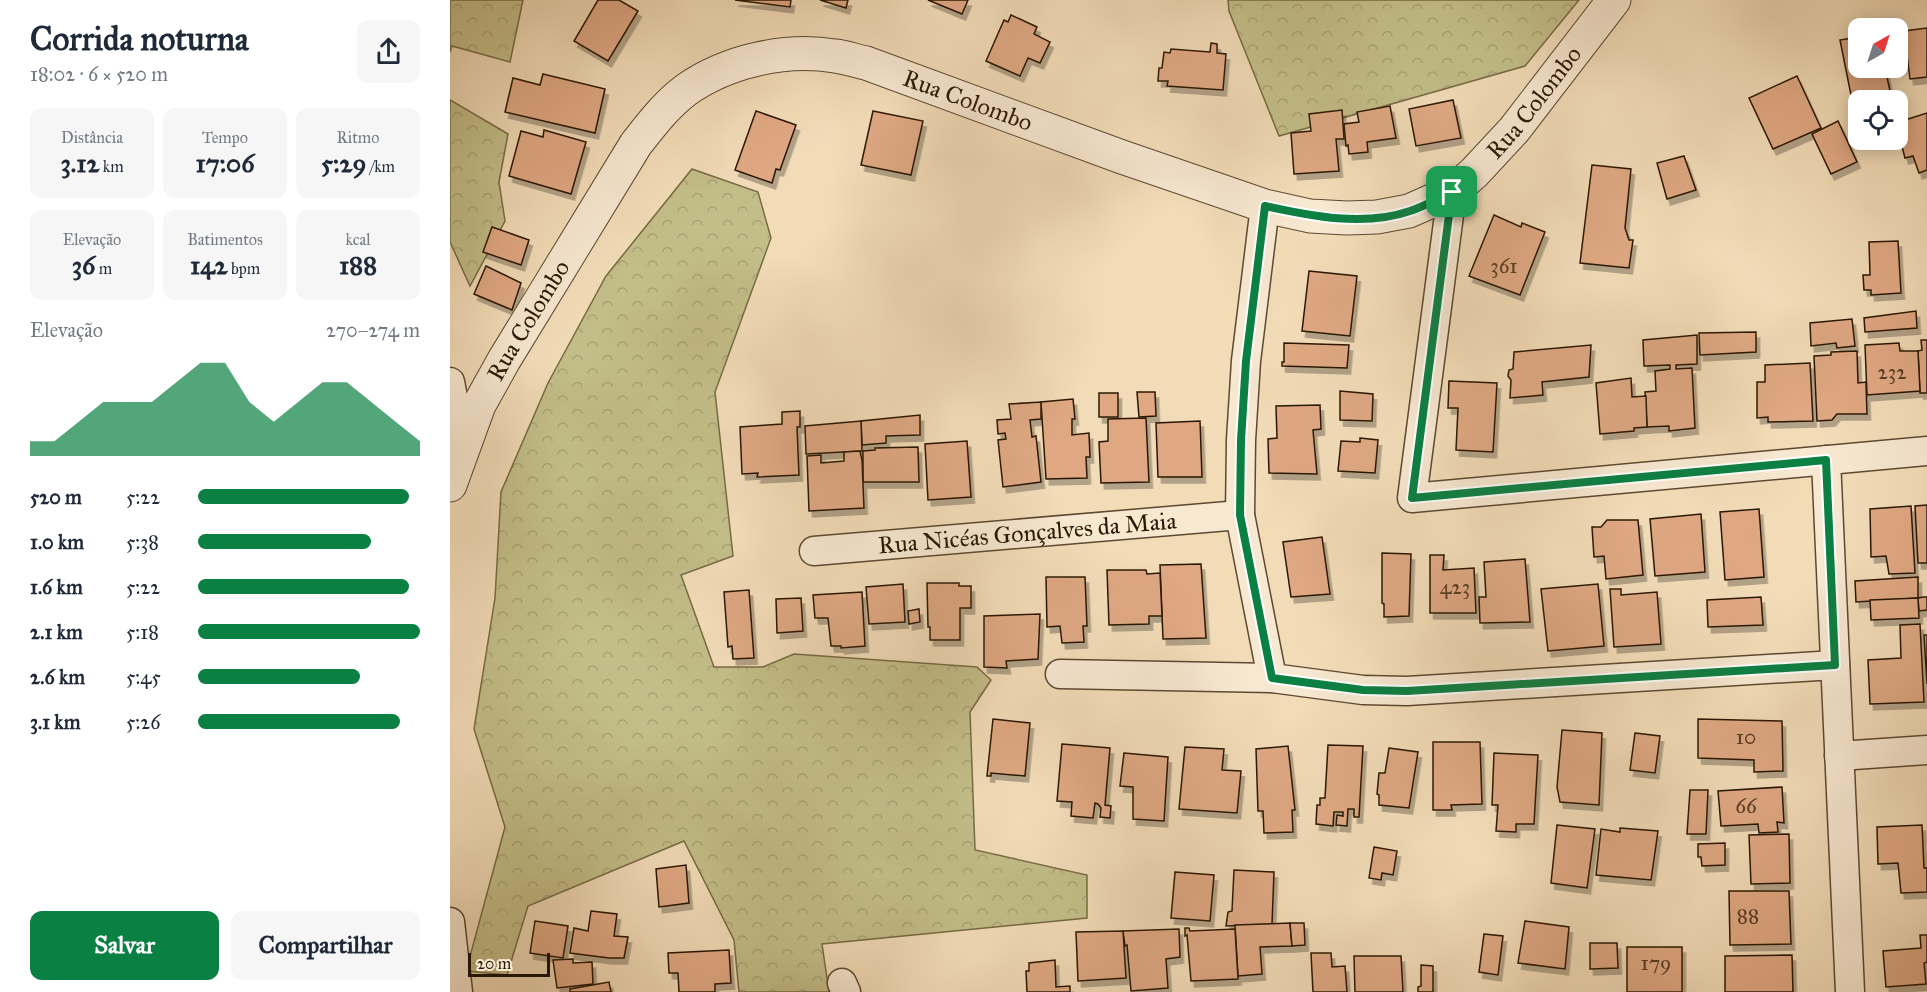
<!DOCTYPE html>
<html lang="pt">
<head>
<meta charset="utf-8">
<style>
	:root { --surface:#fff; --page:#f6f6f7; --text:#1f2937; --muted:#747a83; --accent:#0b8043 }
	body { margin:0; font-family:"IM FELL Great Primer",serif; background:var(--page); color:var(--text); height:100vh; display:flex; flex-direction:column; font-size:22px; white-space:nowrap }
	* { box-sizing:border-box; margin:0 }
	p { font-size:20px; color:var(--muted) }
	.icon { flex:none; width:33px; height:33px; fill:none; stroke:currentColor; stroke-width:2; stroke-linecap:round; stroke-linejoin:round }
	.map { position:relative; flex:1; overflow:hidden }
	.side { display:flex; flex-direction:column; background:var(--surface); width:450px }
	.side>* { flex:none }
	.needle { width:39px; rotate:39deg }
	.controls { position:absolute; left:1398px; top:18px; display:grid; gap:12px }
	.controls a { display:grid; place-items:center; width:60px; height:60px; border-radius:12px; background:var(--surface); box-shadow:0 3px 15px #0003; font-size:30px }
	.scale { position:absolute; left:18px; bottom:15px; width:82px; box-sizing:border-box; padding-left:6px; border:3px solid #2b1804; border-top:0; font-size:16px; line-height:21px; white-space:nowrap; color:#2b1804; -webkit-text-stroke:4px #f7e8d1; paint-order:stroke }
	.pin { position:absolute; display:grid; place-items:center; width:51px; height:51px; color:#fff; margin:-26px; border-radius:12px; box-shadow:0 3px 9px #0006 }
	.round { display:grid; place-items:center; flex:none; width:63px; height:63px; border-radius:12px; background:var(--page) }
	.headline { display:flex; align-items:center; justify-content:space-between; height:102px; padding:0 30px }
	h1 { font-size:33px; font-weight:700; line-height:45px }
	.stats { display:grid; grid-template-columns:repeat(3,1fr); gap:9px; height:102px; padding:6px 30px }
	.stats div { display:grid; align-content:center; border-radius:12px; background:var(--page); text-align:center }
	.stats b { font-size:26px; font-weight:700 }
	.stats small { font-size:16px; font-weight:400 }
	.stats p { font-size:16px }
	.chart { height:168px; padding:12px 30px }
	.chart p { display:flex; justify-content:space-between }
	.chart svg { width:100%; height:108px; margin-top:6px; fill:var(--accent); opacity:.7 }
	.button { display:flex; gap:12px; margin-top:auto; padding:12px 30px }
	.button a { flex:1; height:69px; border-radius:12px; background:var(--accent); color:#fff; font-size:24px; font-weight:700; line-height:69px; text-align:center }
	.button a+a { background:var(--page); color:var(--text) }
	ul { padding:0 30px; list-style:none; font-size:20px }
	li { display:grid; grid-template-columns:96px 72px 1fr; align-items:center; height:45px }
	li i { height:15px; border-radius:8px; background:var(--accent) }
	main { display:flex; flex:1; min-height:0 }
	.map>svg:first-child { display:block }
	.forest { fill:url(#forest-crowns); stroke:#776b46; stroke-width:1.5 }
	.building { fill:#dfa883; stroke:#2b1804; stroke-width:1.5; filter:url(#shadow) }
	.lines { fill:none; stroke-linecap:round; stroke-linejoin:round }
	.minor-casing { stroke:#5d4931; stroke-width:31 }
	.tertiary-casing { stroke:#5d4931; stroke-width:35 }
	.minor { stroke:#f7e8d1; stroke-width:28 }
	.tertiary { stroke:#f7e8d1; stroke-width:33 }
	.route-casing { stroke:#fff; stroke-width:12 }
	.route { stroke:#0b8043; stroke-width:8 }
	.labels { text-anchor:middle; stroke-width:4.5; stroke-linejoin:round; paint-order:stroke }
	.number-label { font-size:21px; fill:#583c24 }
	.street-label { font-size:24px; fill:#2b1804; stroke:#f7e8d1 }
</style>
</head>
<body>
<main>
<section class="side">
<div class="headline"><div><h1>Corrida noturna</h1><p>18:02 · 6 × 520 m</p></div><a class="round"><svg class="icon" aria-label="share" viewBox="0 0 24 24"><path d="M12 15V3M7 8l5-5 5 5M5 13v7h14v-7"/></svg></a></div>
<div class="stats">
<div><p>Distância</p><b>3.12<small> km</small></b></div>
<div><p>Tempo</p><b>17:06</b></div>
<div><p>Ritmo</p><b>5:29<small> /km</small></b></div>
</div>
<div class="stats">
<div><p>Elevação</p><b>36<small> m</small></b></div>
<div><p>Batimentos</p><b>142<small> bpm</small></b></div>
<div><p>kcal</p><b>188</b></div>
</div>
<div class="chart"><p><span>Elevação</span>270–274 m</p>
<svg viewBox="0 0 160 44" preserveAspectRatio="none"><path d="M0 44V38L10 38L20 30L30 22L40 22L50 22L60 14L70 6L80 6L90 22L100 30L110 22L120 14L130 14L140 22L150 30L160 38V44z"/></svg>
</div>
<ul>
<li><b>520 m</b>5:22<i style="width:95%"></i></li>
<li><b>1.0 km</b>5:38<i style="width:78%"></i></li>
<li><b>1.6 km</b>5:22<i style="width:95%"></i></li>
<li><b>2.1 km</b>5:18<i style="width:100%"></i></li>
<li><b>2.6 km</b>5:45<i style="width:73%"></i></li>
<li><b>3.1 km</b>5:26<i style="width:91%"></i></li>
</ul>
<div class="button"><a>Salvar</a><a>Compartilhar</a></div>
</section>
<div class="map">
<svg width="1477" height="992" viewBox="0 0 1477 992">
	<defs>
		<pattern id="forest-crowns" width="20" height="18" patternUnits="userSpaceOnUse" patternTransform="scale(1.5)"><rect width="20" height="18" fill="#c3be89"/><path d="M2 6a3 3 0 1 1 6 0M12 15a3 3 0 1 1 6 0" fill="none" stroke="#a8a375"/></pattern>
		<filter id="shadow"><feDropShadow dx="3.5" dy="6" stdDeviation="0" flood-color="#0004"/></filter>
	</defs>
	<rect width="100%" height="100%" fill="#f2dcb8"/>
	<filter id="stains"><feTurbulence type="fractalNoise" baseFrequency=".00333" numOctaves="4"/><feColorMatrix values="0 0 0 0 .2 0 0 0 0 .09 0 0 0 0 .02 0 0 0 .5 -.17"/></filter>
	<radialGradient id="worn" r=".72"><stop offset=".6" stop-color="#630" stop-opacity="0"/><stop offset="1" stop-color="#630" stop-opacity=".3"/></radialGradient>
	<g class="forest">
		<path d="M0,0H73L60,62L2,46L0,52Z"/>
		<path d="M778,0H1129L1075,66L829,136L779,11Z"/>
		<path d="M0,100L58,134L49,182L55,221L20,286L0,242Z"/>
		<path d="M242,169L308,192L321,238L265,392L283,556L231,575L264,667H313L344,654L527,667L541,680L520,712L525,850L637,875V918L372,944L379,992H289L284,940L234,841L78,906L57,975L16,971L55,827L24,729L45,598L51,492L98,383L156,276Z"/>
	</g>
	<g class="building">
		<path d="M148,0H169L188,11L158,61L124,41Z"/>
		<path d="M285,0H341L340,7Z"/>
		<path d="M370,0H398L396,8Z"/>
		<path d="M478,0H518L512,14Z"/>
		<path d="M561,15L587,27L584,34L600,42L590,63L578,58L570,76L536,61L554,20L558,22Z"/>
		<path d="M1477,28V77L1460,79L1454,31Z"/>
		<path d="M1408,37V68H1435L1442,100H1437L1436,99L1408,100V103L1401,95L1390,40Z"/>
		<path d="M761,43L767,44V53L776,54L773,90L717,86L718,81H708L709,68H712L714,52L720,53L721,49L760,52Z"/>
		<path d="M93,74L155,89L145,133L55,112L63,78L90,85Z"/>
		<path d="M1347,76L1371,128L1323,149L1299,98Z"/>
		<path d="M1448,99L1455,120L1477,113V170L1469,173L1463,156L1455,158L1448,131V100H1443Z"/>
		<path d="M1003,100L1011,138L966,146L959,109Z"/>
		<path d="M940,106L946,138L917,142L918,152L899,154L898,145L896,146L894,124L909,122L907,112Z"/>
		<path d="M892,110L894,139H886L889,171L844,174L841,133L861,131L859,114Z"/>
		<path d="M306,111L346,125L330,170L326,169L322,183L285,170Z"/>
		<path d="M423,111L473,121L461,175L411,165Z"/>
		<path d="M1388,121L1407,162L1381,174L1362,134Z"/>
		<path d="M94,130L136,142L121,194L59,176L71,131L93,137Z"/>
		<path d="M1234,156L1246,190L1217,199L1207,163Z"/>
		<path d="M1142,165L1181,169L1175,228L1179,240H1183L1179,268L1130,263Z"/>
		<path d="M1044,215L1071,227L1072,223L1095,232L1070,295L1019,276Z"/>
		<path d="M42,227L79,240L71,265L33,252Z"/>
		<path d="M1448,241L1451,293L1421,295V290H1414L1413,275H1420L1419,242Z"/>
		<path d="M36,266L71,283L62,310L24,294Z"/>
		<path d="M859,271L907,276L900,336L852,331Z"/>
		<path d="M1466,311L1467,328L1415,332L1414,318Z"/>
		<path d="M1402,319L1405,346L1387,348L1386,343L1361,346L1360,323Z"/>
		<path d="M1306,332V352L1250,355L1249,333Z"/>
		<path d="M1247,335V364L1226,365V369L1242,368L1245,428L1219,431V426L1197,427L1195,392L1206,391L1205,371L1220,369V365L1194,366L1193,340Z"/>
		<path d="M1471,340H1477V393H1470L1468,351L1472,350Z"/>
		<path d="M834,343L899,345L897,368L832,366V362H834Z"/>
		<path d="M1449,343L1450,351H1468L1470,391L1417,395L1415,345Z"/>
		<path d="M1141,345L1139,377L1092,382L1093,395L1060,398L1061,380L1058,376L1059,370L1063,369L1064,352Z"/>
		<path d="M1407,351L1408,383L1416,382L1417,414H1387L1382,420L1367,421L1364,356L1381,355V352Z"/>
		<path d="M1360,363L1363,421L1318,422V417L1307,418V382H1315V365Z"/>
		<path d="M1181,378L1182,397L1196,396L1197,427L1184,428V431L1150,434L1146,383Z"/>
		<path d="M999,381L1047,383L1043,452L1006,450L1008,408H998Z"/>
		<path d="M890,391L923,394L922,421L890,420Z"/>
		<path d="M687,392H705L706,416L689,417Z"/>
		<rect x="649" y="393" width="19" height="24"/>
		<path d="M623,399L625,419H622V435L639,433L640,457H636L637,478L596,479L591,402Z"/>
		<path d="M591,402V419L580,420L582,437L586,436L591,482L553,487L548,440L556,439L555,433L548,434L547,420L561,419L559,404Z"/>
		<path d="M870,405L871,429L863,430L867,474L819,473L818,439L827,438L826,406Z"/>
		<path d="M350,411V427H347L349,475L307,477L308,473L292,474L290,427L332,424V412Z"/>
		<path d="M470,415V435L436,436V443L412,445L411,421Z"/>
		<path d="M696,418L699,482L651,483L649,442L658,441V419Z"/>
		<path d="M411,421L412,451L356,454L355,426Z"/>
		<path d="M750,421L752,477H708L706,423Z"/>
		<path d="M910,438L928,440L925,473L888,471L891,441L910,442Z"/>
		<path d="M517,441L521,497L478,500L475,444Z"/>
		<path d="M468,447L469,482H413V451L425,450V448Z"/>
		<path d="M410,451L412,460L414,508L359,511L357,456L371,455V463L394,461V452Z"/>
		<path d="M1477,505V563H1468L1465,506Z"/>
		<path d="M1461,506L1465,573L1439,574L1436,556L1421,557L1420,509Z"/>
		<path d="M1309,509L1314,577L1275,580L1270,512Z"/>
		<path d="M1251,514L1255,572L1205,576L1200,519Z"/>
		<path d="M1157,520H1188L1193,575L1156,579L1154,556L1144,557L1142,527H1151Z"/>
		<path d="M872,537L880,594L841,597L833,542Z"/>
		<path d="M932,553L961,554L959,616L934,617V604L932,603Z"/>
		<path d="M980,555H994L993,570L1024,568L1026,613H980Z"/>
		<path d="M1075,559L1080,622L1030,623L1029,597H1036L1034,562Z"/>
		<path d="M751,564L756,638L713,639L710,565Z"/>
		<path d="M657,570H696L697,574L710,573L712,616H699V624L659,625Z"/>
		<path d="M596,577H635L637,626H633L634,642L612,643L610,626L597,627Z"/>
		<path d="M1468,577V598L1406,602L1405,581Z"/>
		<path d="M477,583H509V586H521V608H510V640H480V627H478Z"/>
		<path d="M453,584L455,622L419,624L416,587Z"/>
		<path d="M1148,584L1154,646L1098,651L1091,589Z"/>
		<path d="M1160,589H1171V595L1207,592L1211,644L1164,647Z"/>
		<path d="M299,590L304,658L283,659L282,646L278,647L274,592Z"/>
		<path d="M412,592L415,646L391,648V646H381L378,618H365L363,595Z"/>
		<path d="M1311,597L1313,625L1258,627L1257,600Z"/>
		<path d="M1474,597H1477V610L1469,611L1468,598Z"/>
		<path d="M351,598L353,631L327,633L326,599Z"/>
		<path d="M1468,598L1469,618L1421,620L1420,600Z"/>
		<path d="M469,609L470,622L459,624L458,611Z"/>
		<path d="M590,614L588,659L556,661L557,668L534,667V616Z"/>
		<path d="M1470,624L1474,702L1420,704L1418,660L1451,658L1450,625Z"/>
		<path d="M1474,635H1477V684Z"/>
		<path d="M543,719L580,723L575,776L541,773V776H537Z"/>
		<path d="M1248,719L1332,721L1333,771L1304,772V760L1248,758Z"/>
		<path d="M1112,730L1152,733L1149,805L1110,802L1107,787Z"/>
		<path d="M1185,733L1210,736L1205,773L1180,770Z"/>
		<path d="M983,742H1030L1032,804L1001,805L1002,810H983Z"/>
		<path d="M612,744L660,748L655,805L661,806L660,818L650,817L651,808L648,804L645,803L643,818L621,816L622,802L607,801Z"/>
		<path d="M878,745L913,746L909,817H904V809H898L897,826L886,825L887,815L893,816V812H884L883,826L866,824L867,805H870V798H875Z"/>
		<path d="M838,746L845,810H842L843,832L814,833L813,811H808L806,749Z"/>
		<path d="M735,747L774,749L772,770L791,771L787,813L729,809Z"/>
		<path d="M939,748L968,752L959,808L929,805V795L927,794L929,773H935Z"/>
		<path d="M674,753L718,757L714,821L683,819V787L670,786Z"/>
		<path d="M1044,753L1088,755L1084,824H1066V832L1046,831L1048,805H1042Z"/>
		<path d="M1332,787L1334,823L1327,822L1328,832L1309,833L1308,824L1271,826L1268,791Z"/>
		<path d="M1240,790H1258L1256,834H1237Z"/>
		<path d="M1107,825L1145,829L1137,888L1101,883Z"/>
		<path d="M1472,825L1474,868H1477V892L1451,893L1448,863L1428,864L1427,827Z"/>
		<path d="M1170,828L1208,831L1201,880L1146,875L1151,829L1170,832Z"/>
		<path d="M1339,834L1340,883L1301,884L1299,835Z"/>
		<path d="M1275,843V865L1252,866L1251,857H1248V844Z"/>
		<path d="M924,847L947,851L943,875L932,873L931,880L919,878Z"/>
		<path d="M236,865L239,903L209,907L206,869Z"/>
		<path d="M784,870L824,872L822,924L776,926L778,912L782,911Z"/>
		<path d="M725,872L764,875L760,921L721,918Z"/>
		<path d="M1279,891H1339L1341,944L1280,945Z"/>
		<path d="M141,911L167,914L164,936L178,937L174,958H159L120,953L124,928L138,931Z"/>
		<path d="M85,921L118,926L113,958L80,953Z"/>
		<path d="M1075,921L1119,927L1115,969L1068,963Z"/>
		<path d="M840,923L842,946L810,947L812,974L788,976L785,925Z"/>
		<path d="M840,923H854L855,945L842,946Z"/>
		<path d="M735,928H739L740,931L785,929L788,979L741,981L737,935L735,936Z"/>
		<path d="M729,929L730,957L716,959L718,988L681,991L677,945L675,946L673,931Z"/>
		<path d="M673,931L676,978L628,981L626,932Z"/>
		<path d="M1034,934L1053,936L1048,975L1029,972Z"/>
		<path d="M1470,935H1477V962L1474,963L1476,984L1436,987L1433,951L1471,948Z"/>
		<path d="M1140,943H1167L1168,968L1140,969Z"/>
		<rect x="1177" y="947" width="55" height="45"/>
		<path d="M279,950L281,983L265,984V992H229L228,973H219L218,953Z"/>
		<path d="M861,953H881L882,967L895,966L897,992H863Z"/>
		<path d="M1342,955L1343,992H1275V956Z"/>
		<path d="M904,956H951L953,992H905Z"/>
		<path d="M123,959V963L142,962L143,984L107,988L103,960Z"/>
		<path d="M605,960L606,987L620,986V992H577L576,971H579V963Z"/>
		<path d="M971,965L983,966V992H968V987L971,986Z"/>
		<path d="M159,982L161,992H120V989Z"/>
	</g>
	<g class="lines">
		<defs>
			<g id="minor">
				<path d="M1002,192L962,498L1477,451"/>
				<path d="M815,206L796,361L791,440L790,515L822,678"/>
				<path d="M0,382L13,448"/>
				<path d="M1376,460L1400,992"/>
				<path id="s1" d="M364,551L790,515"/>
				<path d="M610,674L822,678L913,690L957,691L1385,665"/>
				<path d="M1389,756L1477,750"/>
				<path d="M0,922L8,992"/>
				<path d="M392,983L396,992"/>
			</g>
			<g id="tertiary">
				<path id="s2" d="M0,485L29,405L54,360L186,144C201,125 216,105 236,90C277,61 335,48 385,56C395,57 406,61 416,63L672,157L815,206L860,216L897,218L927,217L959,211L1002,192L1024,173L1064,130L1164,0"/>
			</g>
		</defs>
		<use href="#minor" class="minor-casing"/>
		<use href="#tertiary" class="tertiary-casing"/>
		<use href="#minor" class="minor"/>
		<use href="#tertiary" class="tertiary"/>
	</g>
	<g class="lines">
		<defs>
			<path id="route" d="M1002,192L962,498L1376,460L1385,665L957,691L913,690L822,678L790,515L791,440L796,361L815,206C861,216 914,227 960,211C975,206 989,198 1002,192Z"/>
		</defs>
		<use href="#route" class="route-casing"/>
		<use href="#route" class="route"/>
	</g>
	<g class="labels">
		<g class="number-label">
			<text x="1054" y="273">361</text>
			<text x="1442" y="379">232</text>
			<text x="1005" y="594">423</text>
			<text x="1296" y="744">10</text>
			<text x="1296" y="813">66</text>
			<text x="1298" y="923">88</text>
			<text x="1206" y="970">179</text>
		</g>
		<g class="street-label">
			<text dy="8" stroke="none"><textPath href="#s2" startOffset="760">Rua Colombo</textPath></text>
			<text dy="8" stroke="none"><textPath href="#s2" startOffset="1390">Rua Colombo</textPath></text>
			<text dy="8" stroke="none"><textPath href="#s2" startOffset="183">Rua Colombo</textPath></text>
			<text dy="8" stroke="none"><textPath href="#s1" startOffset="214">Rua Nicéas Gonçalves da Maia</textPath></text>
		</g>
	</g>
	<rect width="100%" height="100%" filter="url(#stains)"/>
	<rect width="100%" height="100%" fill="url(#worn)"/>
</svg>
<div class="controls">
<a><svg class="needle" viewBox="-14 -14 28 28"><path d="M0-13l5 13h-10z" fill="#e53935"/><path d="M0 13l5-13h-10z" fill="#747a83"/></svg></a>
<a><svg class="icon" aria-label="locate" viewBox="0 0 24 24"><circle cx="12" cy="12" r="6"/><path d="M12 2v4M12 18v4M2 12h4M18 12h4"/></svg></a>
</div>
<div class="scale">20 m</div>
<div class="pin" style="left:1002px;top:192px;background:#1e9e55"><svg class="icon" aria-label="arrive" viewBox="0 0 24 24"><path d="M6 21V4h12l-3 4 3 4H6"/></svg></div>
</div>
</main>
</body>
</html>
